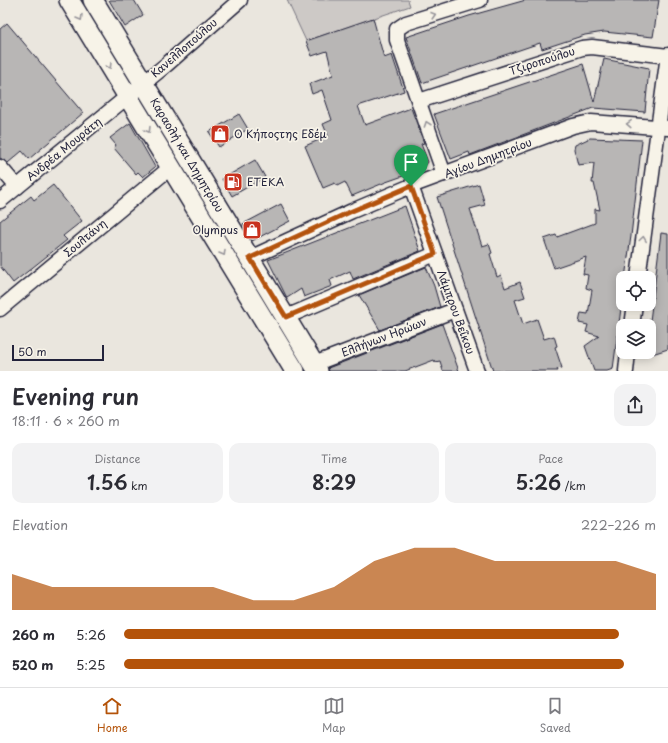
<!DOCTYPE html>
<html lang="en">
<head>
<meta charset="utf-8">
<style>
	:root { --surface:#fff; --page:#f2f2f3; --text:#2b2b33; --muted:#7c7c81; --line:#e1e1e2; --accent:#b45309 }
	body { margin:0; font-family:"Playpen Sans",sans-serif; background:var(--page); color:var(--text); height:100vh; display:flex; flex-direction:column; font-size:15px; white-space:nowrap }
	* { box-sizing:border-box; margin:0 }
	p { font-size:13px; color:var(--muted) }
	.icon { flex:none; width:22px; height:22px; fill:none; stroke:currentColor; stroke-width:2; stroke-linecap:round; stroke-linejoin:round }
	.map { position:relative; height:371px; overflow:hidden }
	.sheet { display:flex; flex-direction:column; background:var(--surface); flex:1 }
	.sheet>* { flex:none }
	.fabs { position:absolute; left:616px; top:271px; display:grid; gap:8px }
	.fabs a { display:grid; place-items:center; width:40px; height:40px; border-radius:8px; background:var(--surface); box-shadow:0 2px 10px #0003; font-size:20px }
	.scale { position:absolute; left:12px; bottom:10px; width:92px; box-sizing:border-box; padding-left:4px; border:2px solid #22223b; border-top:0; font-size:11px; line-height:14px; white-space:nowrap; color:#22223b; -webkit-text-stroke:3px #f7f3e8; paint-order:stroke }
	.pin { position:absolute; display:grid; place-items:center; width:34px; height:34px; color:#fff; margin:-41px -17px; border-radius:50% 50% 50% 0; rotate:-45deg; box-shadow:0 0 4px #0007 }
	.pin .icon { rotate:45deg }
	.round { display:grid; place-items:center; flex:none; width:42px; height:42px; border-radius:12px; background:var(--page) }
	.head { display:flex; align-items:center; justify-content:space-between; height:68px; padding:0 12px }
	h1 { font-size:22px; font-weight:600; line-height:30px }
	.metrics { display:grid; grid-template-columns:repeat(3,1fr); gap:6px; height:68px; padding:4px 12px }
	.metrics div { display:grid; align-content:center; border-radius:10px; background:var(--page); text-align:center }
	.metrics b { font-size:20px; font-weight:600 }
	.metrics small { font-size:11px; font-weight:400 }
	.metrics p { font-size:11px }
	.chart { height:112px; padding:8px 12px }
	.chart p { display:flex; justify-content:space-between }
	.chart svg { width:100%; height:72px; margin-top:4px; fill:var(--accent); opacity:.7 }
	ul { padding:0 12px; list-style:none; font-size:13px }
	li { display:grid; grid-template-columns:64px 48px 1fr; align-items:center; height:30px }
	li i { height:10px; border-radius:5px; background:var(--accent) }
	.dock { display:flex; justify-content:space-around; align-items:center; height:56px; border-top:1px solid var(--line); background:var(--surface); font-size:11px; color:var(--muted) }
	.dock a { display:grid; justify-items:center; gap:2px }
	.dock .selected { color:var(--accent) }
	.map>svg:first-child { display:block }
	.green { fill:#cdc9c6; stroke:#787680 }
	.building { fill:#b8b6b5; stroke:#22223b }
	.lines { fill:none; stroke-linecap:round; stroke-linejoin:round }
	.street-casing { stroke:#22223b; stroke-width:17 }
	.secondary-casing { stroke:#22223b; stroke-width:22 }
	.street { stroke:#f7f3e8; stroke-width:14 }
	.secondary { stroke:#f7f3e8; stroke-width:19 }
	.oneway { stroke:#97959a }
	.route-casing { stroke:#fff; stroke-width:8 }
	.route { stroke:#b45309; stroke-width:5 }
	.labels { text-anchor:middle; stroke-width:3.5; stroke-linejoin:round; paint-order:stroke }
	.street-label { font-size:11px; fill:#22223b; stroke:#f7f3e8 }
	.poi-label { font-size:11px; fill:#22223b; stroke:#f7f3e8; text-anchor:start }
</style>
</head>
<body>
<div class="map">
<svg width="668" height="371" viewBox="0 0 668 371">
	<rect width="100%" height="100%" fill="#eae6de"/>
	<filter id="ink" filterUnits="userSpaceOnUse"><feTurbulence type="fractalNoise" baseFrequency=".025" numOctaves="2"/><feDisplacementMap in="SourceGraphic" scale="8" xChannelSelector="R" yChannelSelector="G"/><feConvolveMatrix kernelMatrix="1 2 1 2 8 2 1 2 1" color-interpolation-filters="sRGB"/></filter>
	<g filter="url(#ink)">
		<path class="green" d="M287,0H408L410,6L306,41Z"/>
		<g class="building">
			<path d="M109,0H134L143,15L125,27Z"/>
			<path d="M526,0H659L653,37L604,32L585,35L542,49L540,43L422,83L406,37L469,16Z"/>
			<path d="M373,18L384,58L392,55L404,91L358,106L365,125L411,108L424,143L421,144L428,162L423,169L386,182L352,196L345,182L337,186L335,183L323,188L305,146L328,136L323,124L332,120L322,90L312,94L309,84L333,75L327,51L312,56L306,41Z"/>
			<path d="M7,23L83,113L29,159L22,151L8,163L0,158V29Z"/>
			<path d="M604,59L649,68L645,112L593,108L470,155L469,152L451,159L434,114L583,64L594,102Z"/>
			<path d="M239,114L248,129L219,147L209,132Z"/>
			<path d="M130,123L155,167L143,177L138,172L136,174L114,148L116,145L110,138Z"/>
			<path d="M590,138L642,140L631,236L625,278H623V293L613,369L607,371H594L585,346L599,336L586,332L588,325L579,323L581,313L588,314L592,290L586,288L588,275L583,274L586,257L554,268L544,239L556,235L557,237L595,223V209L600,210L594,183H592L594,163L578,165L574,149L575,145Z"/>
			<path d="M255,160L265,177L232,196L222,179Z"/>
			<path d="M479,184L485,205L470,209L482,246L489,244L492,253L490,254L497,277L501,275L505,288L520,282L525,297L515,300L523,324L537,319L544,339L554,336L557,346L555,347L562,368L557,369L558,371H493L437,197Z"/>
			<path d="M53,185L82,221L63,236L67,240L13,283L0,266V221L31,196L34,200Z"/>
			<path d="M281,204L290,221L252,241L243,224Z"/>
			<path d="M405,206L420,251L353,279L350,271L330,280L332,286L304,297L301,289L287,298L268,260Z"/>
			<path d="M661,233L668,234V349L649,355V329Z"/>
			<path d="M426,267L434,286L440,307L380,330L359,295Z"/>
			<path d="M442,324L459,371H443L440,361L435,362L434,360L405,371H329L328,368Z"/>
		</g>
		<g class="lines">
			<defs>
				<g id="street">
					<path d="M419,101L582,48L592,47L668,56"/>
					<path d="M0,167L17,187"/>
					<path d="M444,174L397,40V29L406,23L480,0"/>
					<path d="M411,186L477,371"/>
					<path d="M0,201L166,65L240,0"/>
					<path d="M250,258L352,211L411,186L573,126L591,122L668,128"/>
					<path d="M638,278L668,55"/>
					<path d="M0,309L171,167"/>
					<path d="M286,317L435,254"/>
					<path d="M632,326L635,304"/>
					<path d="M314,364L455,310"/>
					<path d="M626,371L628,352"/>
				</g>
				<g id="secondary">
					<path d="M69,0L295,371"/>
					<path d="M93,0L318,371"/>
				</g>
			</defs>
			<use href="#street" class="street-casing"/>
			<use href="#secondary" class="secondary-casing"/>
			<use href="#street" class="street"/>
			<use href="#secondary" class="secondary"/>
		</g>
		<defs><path id="oneway-chevron" d="M-2-3.5L2.5 0L-2 3.5" fill="none" stroke-width="1.6" stroke-linecap="round" stroke-linejoin="round"/></defs>
		<g class="oneway">
			<use href="#oneway-chevron" transform="translate(433 15) rotate(-17)"/>
			<use href="#oneway-chevron" transform="translate(80 18) rotate(59)"/>
			<use href="#oneway-chevron" transform="translate(109 66) rotate(59)"/>
			<use href="#oneway-chevron" transform="translate(427 124) rotate(-109)"/>
			<use href="#oneway-chevron" transform="translate(629 124) rotate(-177)"/>
			<use href="#oneway-chevron" transform="translate(148 130) rotate(59)"/>
			<use href="#oneway-chevron" transform="translate(643 239) rotate(-82)"/>
			<use href="#oneway-chevron" transform="translate(223 253) rotate(59)"/>
		</g>
	</g>
	<g class="lines" filter="url(#ink)">
		<defs>
			<path id="route" d="M411,186L435,254L286,317L250,258L352,211Z"/>
		</defs>
		<use href="#route" class="route-casing"/>
		<use href="#route" class="route"/>
	</g>
	<defs>
		<symbol id="shop-square" viewBox="-11 -11 22 22"><rect x="-9" y="-9" width="18" height="18" rx="4" fill="#c8321e" stroke="#f7f3e8"/><path d="M-5-2.5h2.3a2.7 3.5 0 0 1 5.4 0H5L5.5 6h-11ZM-1.5-2.5h3a1.5 2.3 0 0 0-3 0Z" fill="#fff"/></symbol>
		<symbol id="fuel-square" viewBox="-11 -11 22 22"><rect x="-9" y="-9" width="18" height="18" rx="4" fill="#c8321e" stroke="#f7f3e8"/><path d="M-5.5-6h7V0h2V4h1.3V-2.5L3-4.5l.8-.8L6-3V5H2.5V1h-1V6h-7ZM-4.2-4.7v3.2H.2V-4.7Z" fill="#fff"/></symbol>
	</defs>
	<g fill-rule="evenodd">
		<use href="#shop-square" x="209" y="123" width="22" height="22"/>
		<use href="#fuel-square" x="222" y="171" width="22" height="22"/>
		<use href="#shop-square" x="241" y="219" width="22" height="22"/>
	</g>
	<g class="labels">
		<g class="street-label">
			<text transform="translate(184 48) rotate(-41)" y="4">Κανελλοπούλου</text>
			<text transform="translate(542 61) rotate(-18)" y="4">Τζιροπούλου</text>
			<text transform="translate(64 149) rotate(-39)" y="4">Ανδρέα Μουράτη</text>
			<text transform="translate(187 155) rotate(59)" y="4">Καραολή και Δημητρίου</text>
			<text transform="translate(488 158) rotate(-21)" y="4">Αγίου Δημητρίου</text>
			<text transform="translate(85 238) rotate(-40)" y="4">Σουλτάνη</text>
			<text transform="translate(456 312) rotate(70)" y="4">Λάμπρου Βεΐκου</text>
			<text transform="translate(384 337) rotate(-21)" y="4">Ελλήνων Ηρώων</text>
		</g>
		<g class="poi-label">
			<text x="234" y="138">Ο Κήποςτης Εδέμ</text>
			<text x="247" y="186">ΕΤΕΚΑ</text>
			<text x="238" y="234" text-anchor="end">Olympus</text>
		</g>
	</g>
</svg>
<div class="fabs">
<a><svg class="icon" aria-label="locate" viewBox="0 0 24 24"><circle cx="12" cy="12" r="6"/><path d="M12 2v4M12 18v4M2 12h4M18 12h4"/></svg></a>
<a><svg class="icon" aria-label="layers" viewBox="0 0 24 24"><path d="M12 4l9 5-9 5-9-5zM3 14l9 5 9-5"/></svg></a>
</div>
<div class="scale">50 m</div>
<div class="pin" style="left:411px;top:186px;background:#1e9e55"><svg class="icon" aria-label="arrive" viewBox="0 0 24 24"><path d="M6 21V4h12l-3 4 3 4H6"/></svg></div>
</div>
<section class="sheet">
<div class="head"><div><h1>Evening run</h1><p>18:11 · 6 × 260 m</p></div><a class="round"><svg class="icon" aria-label="share" viewBox="0 0 24 24"><path d="M12 15V3M7 8l5-5 5 5M5 13v7h14v-7"/></svg></a></div>
<div class="metrics">
<div><p>Distance</p><b>1.56<small> km</small></b></div>
<div><p>Time</p><b>8:29</b></div>
<div><p>Pace</p><b>5:26<small> /km</small></b></div>
</div>
<div class="chart"><p><span>Elevation</span>222–226 m</p>
<svg viewBox="0 0 160 44" preserveAspectRatio="none"><path d="M0 44V22L10 30L20 30L30 30L40 30L50 30L60 38L70 38L80 30L90 14L100 6L110 6L120 14L130 14L140 14L150 14L160 22V44z"/></svg>
</div>
<ul>
<li><b>260 m</b>5:26<i style="width:93%"></i></li>
<li><b>520 m</b>5:25<i style="width:94%"></i></li>
</ul>
</section>
<nav class="dock">
<a class="selected"><svg class="icon" aria-label="home" viewBox="0 0 24 24"><path d="M3 11l9-7 9 7M6 9v11h12V9"/></svg>Home</a>
<a><svg class="icon" aria-label="map" viewBox="0 0 24 24"><path d="M3 6l6-2 6 2 6-2v14l-6 2-6-2-6 2zM9 4v14M15 6v14"/></svg>Map</a>
<a><svg class="icon" aria-label="saved" viewBox="0 0 24 24"><path d="M7 4h10v16l-5-4-5 4z"/></svg>Saved</a>
</nav>
</body>
</html>
